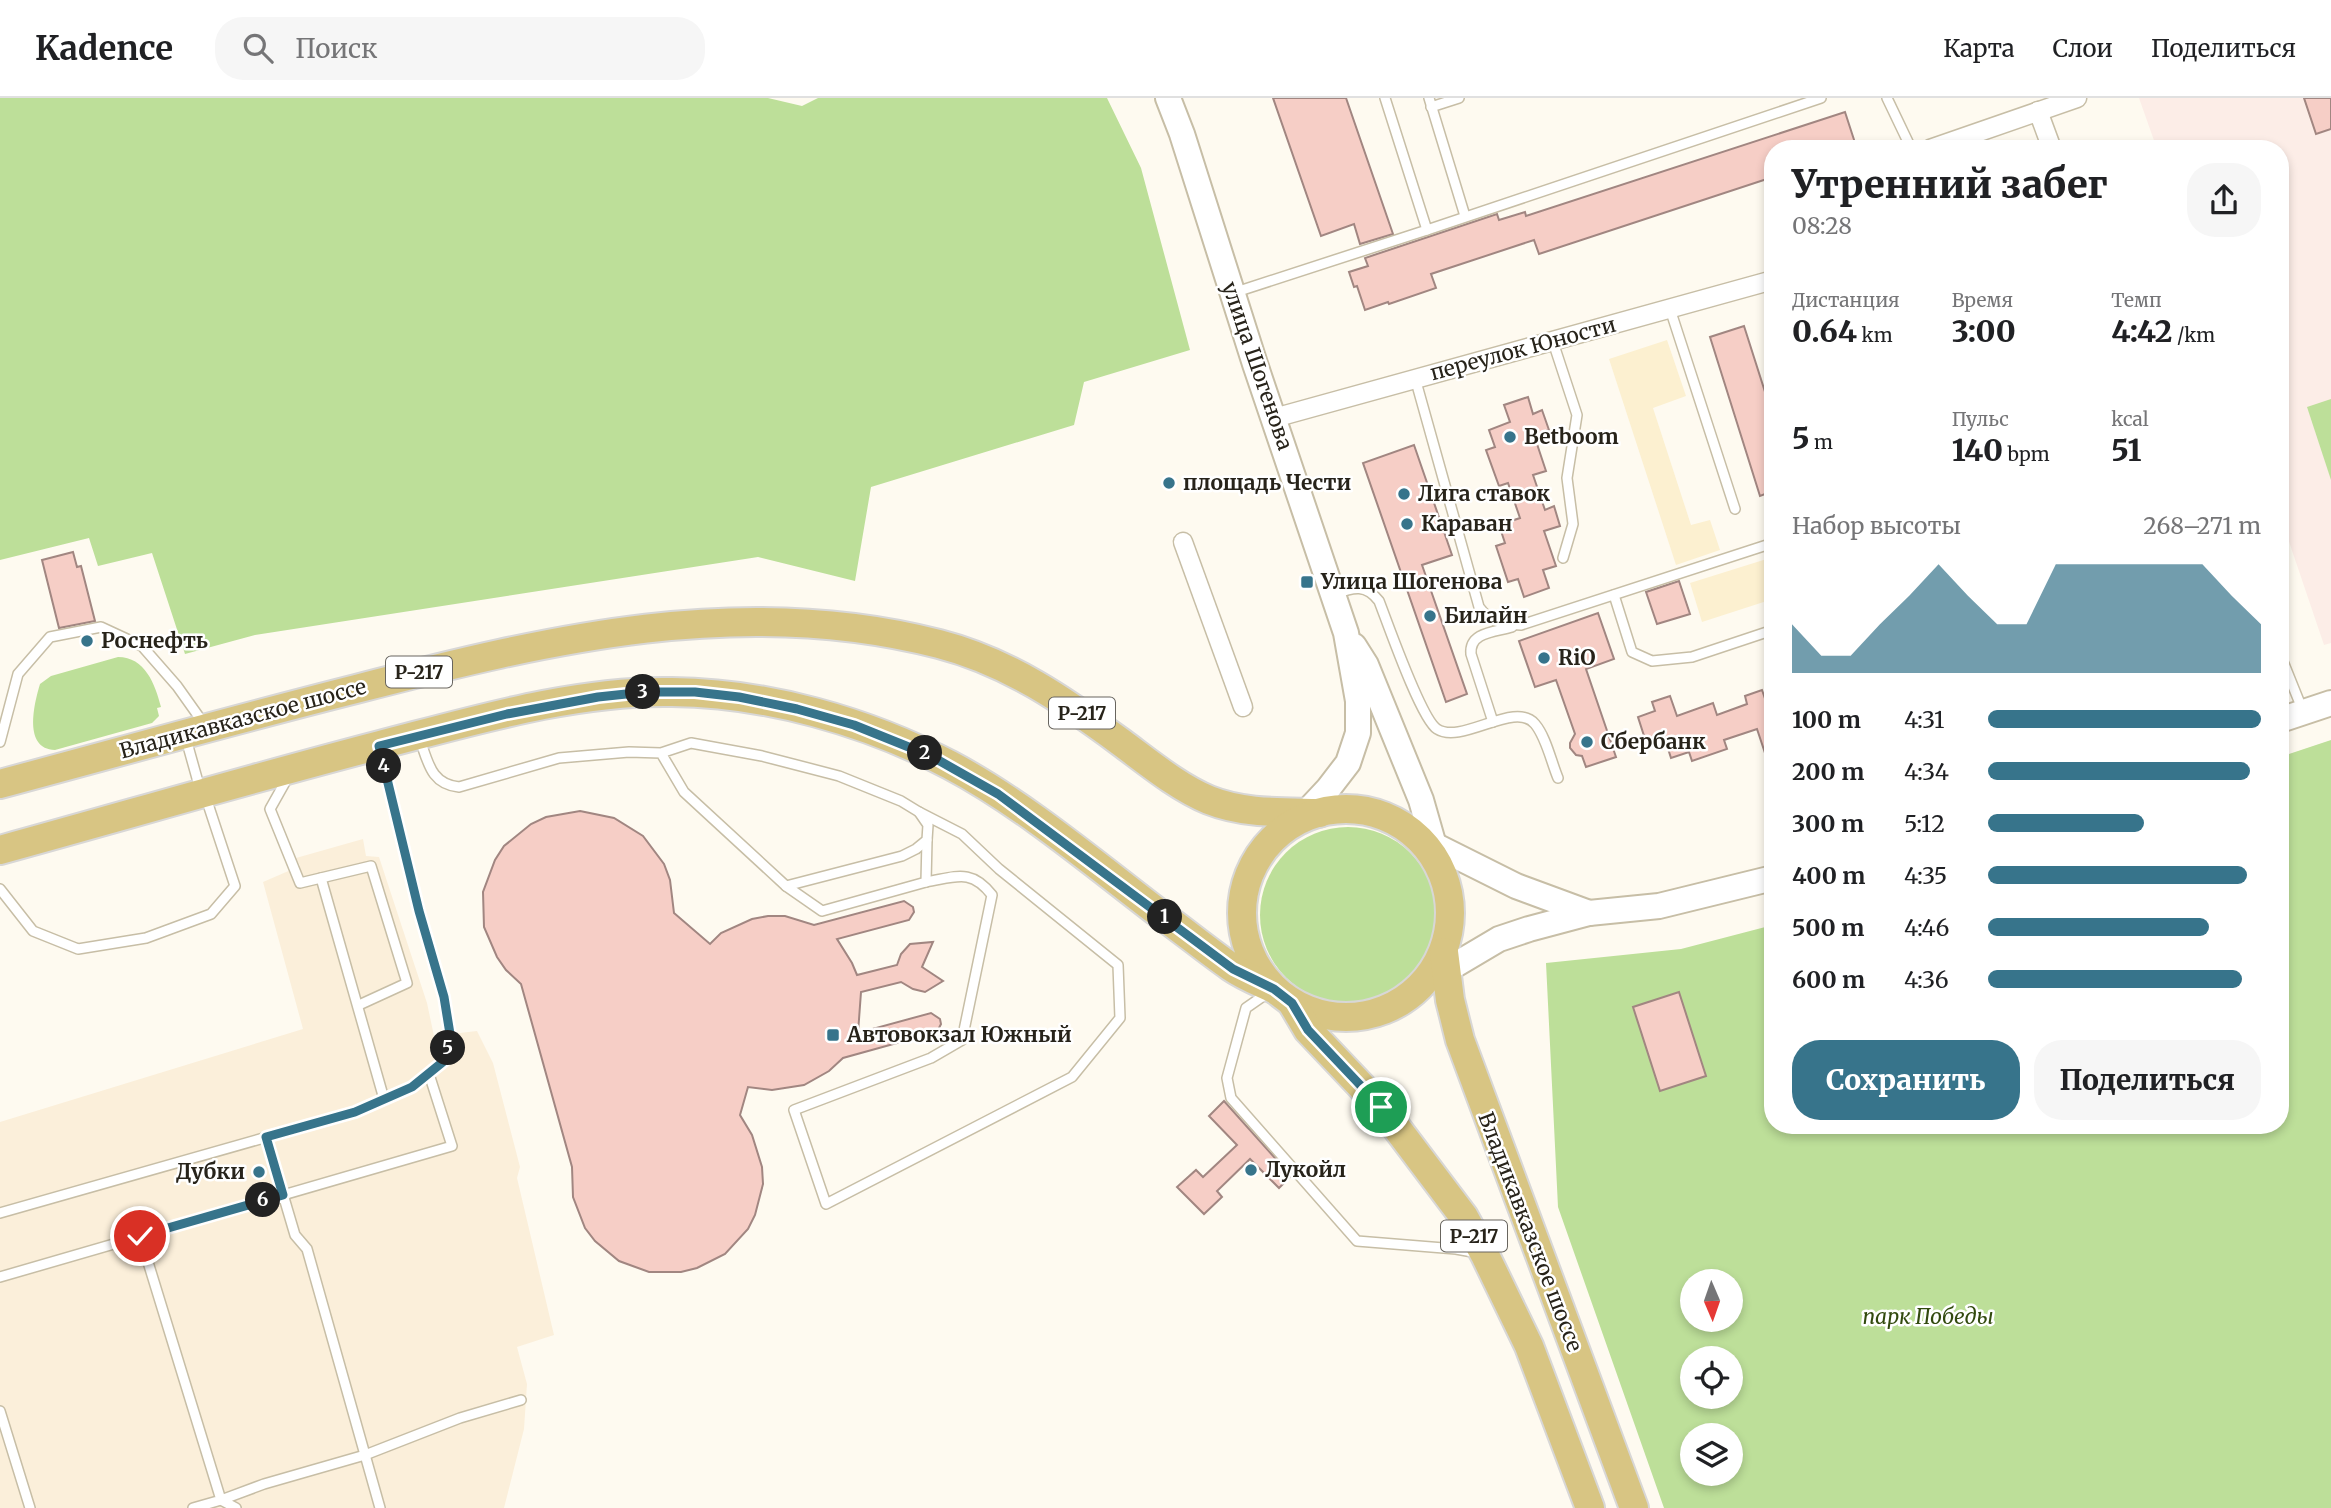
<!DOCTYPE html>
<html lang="ru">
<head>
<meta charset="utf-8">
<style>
	:root { --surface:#fff; --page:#f6f6f6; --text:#202124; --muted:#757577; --line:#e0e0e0; --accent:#37748b }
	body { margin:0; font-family:Merriweather,serif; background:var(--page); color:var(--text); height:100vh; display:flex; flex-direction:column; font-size:26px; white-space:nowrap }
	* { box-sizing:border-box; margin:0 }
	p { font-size:23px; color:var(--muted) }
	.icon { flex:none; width:38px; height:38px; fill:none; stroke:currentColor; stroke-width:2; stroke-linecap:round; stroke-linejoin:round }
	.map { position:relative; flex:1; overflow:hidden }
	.sheet { position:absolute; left:1764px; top:42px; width:525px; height:994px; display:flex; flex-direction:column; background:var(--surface); border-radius:28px; box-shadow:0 4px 10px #0003 }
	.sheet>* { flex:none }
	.needle { width:46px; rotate:178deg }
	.buttons { position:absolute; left:1680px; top:1171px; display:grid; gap:14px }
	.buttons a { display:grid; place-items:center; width:63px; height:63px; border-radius:50%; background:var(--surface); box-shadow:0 4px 10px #0003; font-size:35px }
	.pin { position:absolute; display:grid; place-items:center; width:60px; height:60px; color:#fff; margin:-30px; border:4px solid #fff; border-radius:50%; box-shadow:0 2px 7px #0007 }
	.km { position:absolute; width:35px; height:35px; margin:-18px; border-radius:50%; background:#222; color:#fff; font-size:19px; line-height:35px; text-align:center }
	.round { display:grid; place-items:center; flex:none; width:74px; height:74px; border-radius:28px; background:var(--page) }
	.head { display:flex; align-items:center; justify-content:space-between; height:119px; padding:0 28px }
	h1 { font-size:38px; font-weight:800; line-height:52px }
	.metrics { display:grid; grid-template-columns:repeat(3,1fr); gap:10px; height:119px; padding:7px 28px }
	.metrics div { display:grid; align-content:center }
	.metrics b { font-size:30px; font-weight:800 }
	.metrics small { font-size:19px; font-weight:400 }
	.metrics p { font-size:19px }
	.chart { height:196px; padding:14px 28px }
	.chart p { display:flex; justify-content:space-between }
	.chart svg { width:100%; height:126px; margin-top:7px; fill:var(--accent); opacity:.7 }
	.button { display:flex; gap:14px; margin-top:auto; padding:14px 28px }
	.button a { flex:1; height:80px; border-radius:28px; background:var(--accent); color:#fff; font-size:28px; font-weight:800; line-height:80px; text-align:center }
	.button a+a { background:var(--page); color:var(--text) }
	ul { padding:0 28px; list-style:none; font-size:23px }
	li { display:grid; grid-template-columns:112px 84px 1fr; align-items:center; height:52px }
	li i { height:18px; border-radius:9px; background:var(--accent) }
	header { display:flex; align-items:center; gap:42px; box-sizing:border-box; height:98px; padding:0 35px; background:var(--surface); border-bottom:2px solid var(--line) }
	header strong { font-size:33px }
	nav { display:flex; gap:38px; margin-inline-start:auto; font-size:24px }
	.search { width:490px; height:63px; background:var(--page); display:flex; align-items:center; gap:18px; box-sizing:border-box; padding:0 24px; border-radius:28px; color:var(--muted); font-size:26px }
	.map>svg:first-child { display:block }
	.commercial { fill:#fbefda }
	.built { fill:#fcf0d0 }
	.education { fill:#fcede7 }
	.green { fill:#bddf99; fill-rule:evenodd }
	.building { fill:#f6cec6; stroke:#a18681; stroke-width:2 }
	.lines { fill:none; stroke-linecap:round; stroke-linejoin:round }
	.lane-casing { stroke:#c7bea6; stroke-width:12 }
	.street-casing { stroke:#c7bea6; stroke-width:21 }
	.secondary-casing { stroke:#c7bea6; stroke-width:28 }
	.primary-casing { stroke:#d8d7d6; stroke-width:32 }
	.lane { stroke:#fff; stroke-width:9 }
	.street { stroke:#fff; stroke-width:18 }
	.secondary { stroke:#fff; stroke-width:24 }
	.primary { stroke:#d8c583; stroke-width:28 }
	.route-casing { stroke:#fff; stroke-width:14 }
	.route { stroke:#37748b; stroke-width:9 }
	.poi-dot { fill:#37748b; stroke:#fff; stroke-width:2.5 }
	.labels { text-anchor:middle; stroke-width:5; stroke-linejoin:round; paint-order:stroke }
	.shield { fill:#fff; stroke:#68655f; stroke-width:2 }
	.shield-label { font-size:19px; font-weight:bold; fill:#27231a }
	.street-label { font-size:21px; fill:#27231a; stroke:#fff }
	.poi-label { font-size:21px; font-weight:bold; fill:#27231a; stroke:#fff; text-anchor:start }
	.park-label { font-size:21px; font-style:italic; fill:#324a0e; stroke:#fff }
</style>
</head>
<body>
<header>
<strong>Kadence</strong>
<div class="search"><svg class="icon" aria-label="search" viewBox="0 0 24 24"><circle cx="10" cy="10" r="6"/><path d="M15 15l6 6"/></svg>Поиск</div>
<nav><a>Карта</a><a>Слои</a><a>Поделиться</a></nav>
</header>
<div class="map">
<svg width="2331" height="1410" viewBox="0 0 2331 1410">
	<rect width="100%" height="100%" fill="#fefaf0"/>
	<path class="commercial" d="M363,741L366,758L379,759L427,905L434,938L477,933L493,965L520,1069L517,1080L554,1237L517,1249L527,1286L524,1331L504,1410H0V1024L303,931L263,784L300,768L296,760Z"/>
	<g class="built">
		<path d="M1667,242L1686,298L1653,310L1691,427L1710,422L1720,452L1676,467L1609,261Z"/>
		<path d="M1773,459V501L1702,524L1690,485Z"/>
	</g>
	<path class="education" d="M2139,0H2331V545L2324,547L2280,417V51H2157Z"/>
	<g class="green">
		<path d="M0,0H768L802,8L818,0H1107L1141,70L1190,252L1084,284L1074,327L871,389L855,483L758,459L255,537L185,556L152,455L98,468L89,440L0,462Z"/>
		<path d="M2331,301V382L2307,309Z"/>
		<path d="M118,559C145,559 155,586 161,609L157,610L159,618L152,625L55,652C23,651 34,606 40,586L51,578Z"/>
		<path d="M2331,642V1410H1664L1558,1109L1546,865L1681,851L1773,827V1027H2280V659ZM1692,1183H1731V1222H1692ZM1692,1260H1731V1298H1692ZM1692,1337H1731V1376H1692Z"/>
		<circle cx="1348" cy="817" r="88"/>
	</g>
	<g class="building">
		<path d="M1273,0H1346L1393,136L1360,146L1354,126L1321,138Z"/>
		<path d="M2304,0H2331V31L2316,36Z"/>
		<path d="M1845,14L1857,51H1773V79L1539,156L1534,142L1431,176L1436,190L1389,206L1388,204L1365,212L1357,188L1354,189L1349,174L1368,168L1365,160L1497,116L1499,122L1525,114L1526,118Z"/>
		<path d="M1744,228L1773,319V393L1760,398L1710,239Z"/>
		<path d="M1528,299L1533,316L1542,312L1549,332L1534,337L1546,373L1533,377L1545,412L1554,408L1560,428L1544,433L1556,468L1543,472L1549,490L1524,499L1518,481L1508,484L1496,448L1505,445L1499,427L1520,420L1508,385L1499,388L1486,352L1495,349L1489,332L1510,324L1504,307Z"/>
		<path d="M1414,347L1452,457L1422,467L1467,596L1446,604L1363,365Z"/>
		<path d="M73,454L77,469L81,468L95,523L59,530L42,462Z"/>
		<path d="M1679,483L1690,516L1657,526L1646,494Z"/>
		<path d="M1598,515L1614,561L1586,571L1616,659L1586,669L1582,658L1576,657L1570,650V645L1575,636L1556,582L1535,589L1519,543Z"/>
		<path d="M1762,592L1769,612L1773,610V670H1770L1757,631L1724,642L1727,651L1692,663L1689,654L1671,660L1664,638L1646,644L1638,619L1655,613L1652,604L1670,598L1677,618L1713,605L1717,617L1747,606L1745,598Z"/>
		<path d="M580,713L614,720L643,738L664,766L670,782L674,815L710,846L721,835L752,821L768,818H785L814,827L904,803L913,809L914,814L909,822L837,841L852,865L857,877L897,867L901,856L910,846L933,844L922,869L943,883L925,894L913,891L901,884L861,894L858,935L931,915L940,921L941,926L937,934L843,960L829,973L804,987L772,992L748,989L740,1017L752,1037L762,1069L763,1086L755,1117L748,1131L725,1156L697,1170L681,1174H649L619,1163L595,1143L585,1130L573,1099L572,1069L521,886L506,872L497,859L484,829L483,794L495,762L504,748L531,726L546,719Z"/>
		<path d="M1679,894L1706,978L1660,993L1633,909Z"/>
		<path d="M1224,1003L1291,1078L1279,1090L1250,1061L1217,1093L1222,1099L1204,1116L1177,1089L1196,1072L1203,1079L1237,1047L1209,1018Z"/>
	</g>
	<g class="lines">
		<defs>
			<g id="lane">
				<path d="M1429,0L1465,118"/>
				<path d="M1887,0L1909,46L1914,51"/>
				<path d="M1431,9L1459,0"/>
				<path d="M1427,132L1821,0"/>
				<path d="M1233,195L1427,132L1385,0"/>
				<path d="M1670,211L1735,411"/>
				<path d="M1553,244L1577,317L1567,380L1573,426L1563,460"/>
				<path d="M1415,280L1479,509C1490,524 1503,526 1521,527L1773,445"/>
				<path d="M1335,496C1354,489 1366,486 1379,503C1388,526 1421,621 1437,631C1462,647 1515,602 1535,626C1546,639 1551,663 1558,680"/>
				<path d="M1614,497L1632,554L1652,563L1692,559L1773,532"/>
				<path d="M2280,556L2303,613"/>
				<path d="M1493,624L1471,556C1469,534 1495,534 1512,529"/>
				<path d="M419,639C428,663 430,686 459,689L559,660L629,654L661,655L691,645L762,658L839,678L901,703L919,714L928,727L927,742L916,751L902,758L786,788L684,694L661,655"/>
				<path d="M186,641L200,691"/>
				<path d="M0,644L18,576L50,539L101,529L142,548L177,588L204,626"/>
				<path d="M288,679L270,711L300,785L371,768L407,885L359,907"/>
				<path d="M919,714L962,736L999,771L1118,867L1120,920L1072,979L826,1106L794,1012L931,960L962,942L992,797C971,770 956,779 926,784"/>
				<path d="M321,780L384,1001"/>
				<path d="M786,788L822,813L926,784L927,742"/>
				<path d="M0,791L33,833L78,851L146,840L211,816L235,788L205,697"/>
				<path d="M1269,894L1246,910L1227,980L1231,1000L1357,1143L1456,1151L1478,1155"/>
				<path d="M266,1039L295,1137L307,1151L380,1410"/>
				<path d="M0,1115L355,1014L412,989L444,963L451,942L444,899L419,813L379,650"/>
				<path d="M140,1138L221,1402L193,1410"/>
				<path d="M0,1179L452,1048L429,976"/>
				<path d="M0,1313L30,1410"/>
				<path d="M236,1410L221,1402L264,1386L365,1357L460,1320L521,1302"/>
			</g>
			<g id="street">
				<path d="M2038,13L2052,51"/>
				<path d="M1930,51L2077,0"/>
				<path d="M1274,320L1773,182"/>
				<path d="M1183,444L1243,609"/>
			</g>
			<g id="secondary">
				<path d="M1168,0L1182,36L1255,266L1346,535L1358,603V635L1348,665L1328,691L1299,722"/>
				<path d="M1354,548L1366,567L1421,702L1441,772"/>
				<path d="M2280,622L2331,605"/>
				<path d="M1424,742L1516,788L1589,815"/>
				<path d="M1423,886L1499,841L1529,831L1589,815L1659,808L1773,780"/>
			</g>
			<g id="primary">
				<path d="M0,686C119,654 237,621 356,591C549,541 742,495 939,546C1009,564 1065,603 1122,645C1149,665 1178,689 1209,702C1244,716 1282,714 1319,715"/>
				<circle cx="1346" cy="815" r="104"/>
				<path d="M0,752C127,717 253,680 380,647C473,623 575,592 672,594C767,595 866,623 950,667C1024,706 1098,769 1164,819C1186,835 1208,853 1231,869C1244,878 1259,884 1274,891"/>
				<path d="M1444,854L1450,902L1460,942L1634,1410"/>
				<path d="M1292,905L1308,932L1381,1009L1464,1119L1485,1157L1529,1248L1590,1410"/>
			</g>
		</defs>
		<use href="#lane" class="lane-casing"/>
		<use href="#street" class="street-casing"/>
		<use href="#secondary" class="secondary-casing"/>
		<use href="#primary" class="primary-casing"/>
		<use href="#lane" class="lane"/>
		<use href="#street" class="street"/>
		<use href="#secondary" class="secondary"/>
		<use href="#primary" class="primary"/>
	</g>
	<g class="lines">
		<defs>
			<path id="route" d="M140,1138L283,1097L266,1039L355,1014L412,989L444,963L451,942L444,899L419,813L379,648L507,616L598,599L645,594H695L739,599L797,611L854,627L931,658L998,696L1233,871L1274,891L1292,905L1308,932L1381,1009"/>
		</defs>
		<use href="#route" class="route-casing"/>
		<use href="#route" class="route"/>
	</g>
	<g class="poi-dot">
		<circle cx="1510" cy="339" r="7"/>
		<circle cx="1169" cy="385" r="7"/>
		<circle cx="1404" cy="396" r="7"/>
		<circle cx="1407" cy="426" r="7"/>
		<rect x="1300" y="477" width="14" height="14" rx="3.5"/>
		<circle cx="1430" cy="518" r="7"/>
		<circle cx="87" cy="543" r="7"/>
		<circle cx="1544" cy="560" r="7"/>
		<circle cx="1587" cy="644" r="7"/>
		<rect x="826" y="930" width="14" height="14" rx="3.5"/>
		<circle cx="1251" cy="1072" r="7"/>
		<circle cx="259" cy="1074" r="7"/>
	</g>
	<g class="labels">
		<g class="shield">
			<rect x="386" y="558.5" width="66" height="31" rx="5"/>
			<rect x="1049" y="599.5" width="66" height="31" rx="5"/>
			<rect x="1441" y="1122.5" width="66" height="31" rx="5"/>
		</g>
		<g class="shield-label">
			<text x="419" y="581">Р-217</text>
			<text x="1082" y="622">Р-217</text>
			<text x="1474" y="1145">Р-217</text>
		</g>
		<g class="street-label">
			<text transform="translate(1523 251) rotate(-15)" y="7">переулок Юности</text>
			<text transform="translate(1257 268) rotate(71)" y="7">улица Шогенова</text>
			<text transform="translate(243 621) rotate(-15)" y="7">Владикавказское шоссе</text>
			<text transform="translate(1530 1134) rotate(69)" y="7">Владикавказское шоссе</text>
		</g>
		<g class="poi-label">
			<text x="1524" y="346">Betboom</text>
			<text x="1183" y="392">площадь Чести</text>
			<text x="1418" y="403">Лига ставок</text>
			<text x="1421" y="433">Караван</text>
			<text x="1321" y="491">Улица Шогенова</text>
			<text x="1444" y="525">Билайн</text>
			<text x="101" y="550">Роснефть</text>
			<text x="1558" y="567">RiO</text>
			<text x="1601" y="651">Сбербанк</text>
			<text x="847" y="944">Автовокзал Южный</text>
			<text x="1265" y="1079">Лукойл</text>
			<text x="245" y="1081" text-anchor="end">Дубки</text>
		</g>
		<g class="park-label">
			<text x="1928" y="1226">парк Победы</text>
		</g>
	</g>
</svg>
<div class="buttons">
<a><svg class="needle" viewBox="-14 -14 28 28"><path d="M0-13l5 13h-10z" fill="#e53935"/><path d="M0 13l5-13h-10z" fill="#757577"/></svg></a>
<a><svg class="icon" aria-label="locate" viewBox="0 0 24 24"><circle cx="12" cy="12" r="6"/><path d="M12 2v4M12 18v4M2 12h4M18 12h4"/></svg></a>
<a><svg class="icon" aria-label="layers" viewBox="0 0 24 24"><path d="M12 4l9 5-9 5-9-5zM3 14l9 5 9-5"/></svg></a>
</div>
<div class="pin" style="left:1381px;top:1009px;background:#1e9e55"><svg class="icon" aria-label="arrive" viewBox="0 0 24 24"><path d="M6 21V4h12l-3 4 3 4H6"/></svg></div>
<div class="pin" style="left:140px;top:1138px;background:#d93025"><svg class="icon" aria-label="check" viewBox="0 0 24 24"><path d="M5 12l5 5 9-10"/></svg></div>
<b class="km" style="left:1165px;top:819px">1</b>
<b class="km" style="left:925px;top:655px">2</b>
<b class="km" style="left:643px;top:594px">3</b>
<b class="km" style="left:384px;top:668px">4</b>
<b class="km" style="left:448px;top:950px">5</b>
<b class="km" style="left:263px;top:1102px">6</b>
<section class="sheet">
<div class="head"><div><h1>Утренний забег</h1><p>08:28</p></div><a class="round"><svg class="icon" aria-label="share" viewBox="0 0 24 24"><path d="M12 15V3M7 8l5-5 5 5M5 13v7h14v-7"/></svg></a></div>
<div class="metrics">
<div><p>Дистанция</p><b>0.64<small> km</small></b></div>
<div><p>Время</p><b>3:00</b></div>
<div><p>Темп</p><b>4:42<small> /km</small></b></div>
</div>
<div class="metrics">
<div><b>5<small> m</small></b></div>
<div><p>Пульс</p><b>140<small> bpm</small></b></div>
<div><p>kcal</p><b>51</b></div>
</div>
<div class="chart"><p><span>Набор высоты</span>268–271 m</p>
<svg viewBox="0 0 160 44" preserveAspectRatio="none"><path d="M0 44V27L10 38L20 38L30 27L40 17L50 6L60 17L70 27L80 27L90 6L100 6L110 6L120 6L130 6L140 6L150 17L160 27V44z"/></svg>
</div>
<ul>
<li><b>100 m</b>4:31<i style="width:100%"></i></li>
<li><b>200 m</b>4:34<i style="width:96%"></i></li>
<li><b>300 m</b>5:12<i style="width:57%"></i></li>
<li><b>400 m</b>4:35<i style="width:95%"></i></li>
<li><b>500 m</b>4:46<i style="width:81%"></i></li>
<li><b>600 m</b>4:36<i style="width:93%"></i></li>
</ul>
<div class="button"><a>Сохранить</a><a>Поделиться</a></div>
</section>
</div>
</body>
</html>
